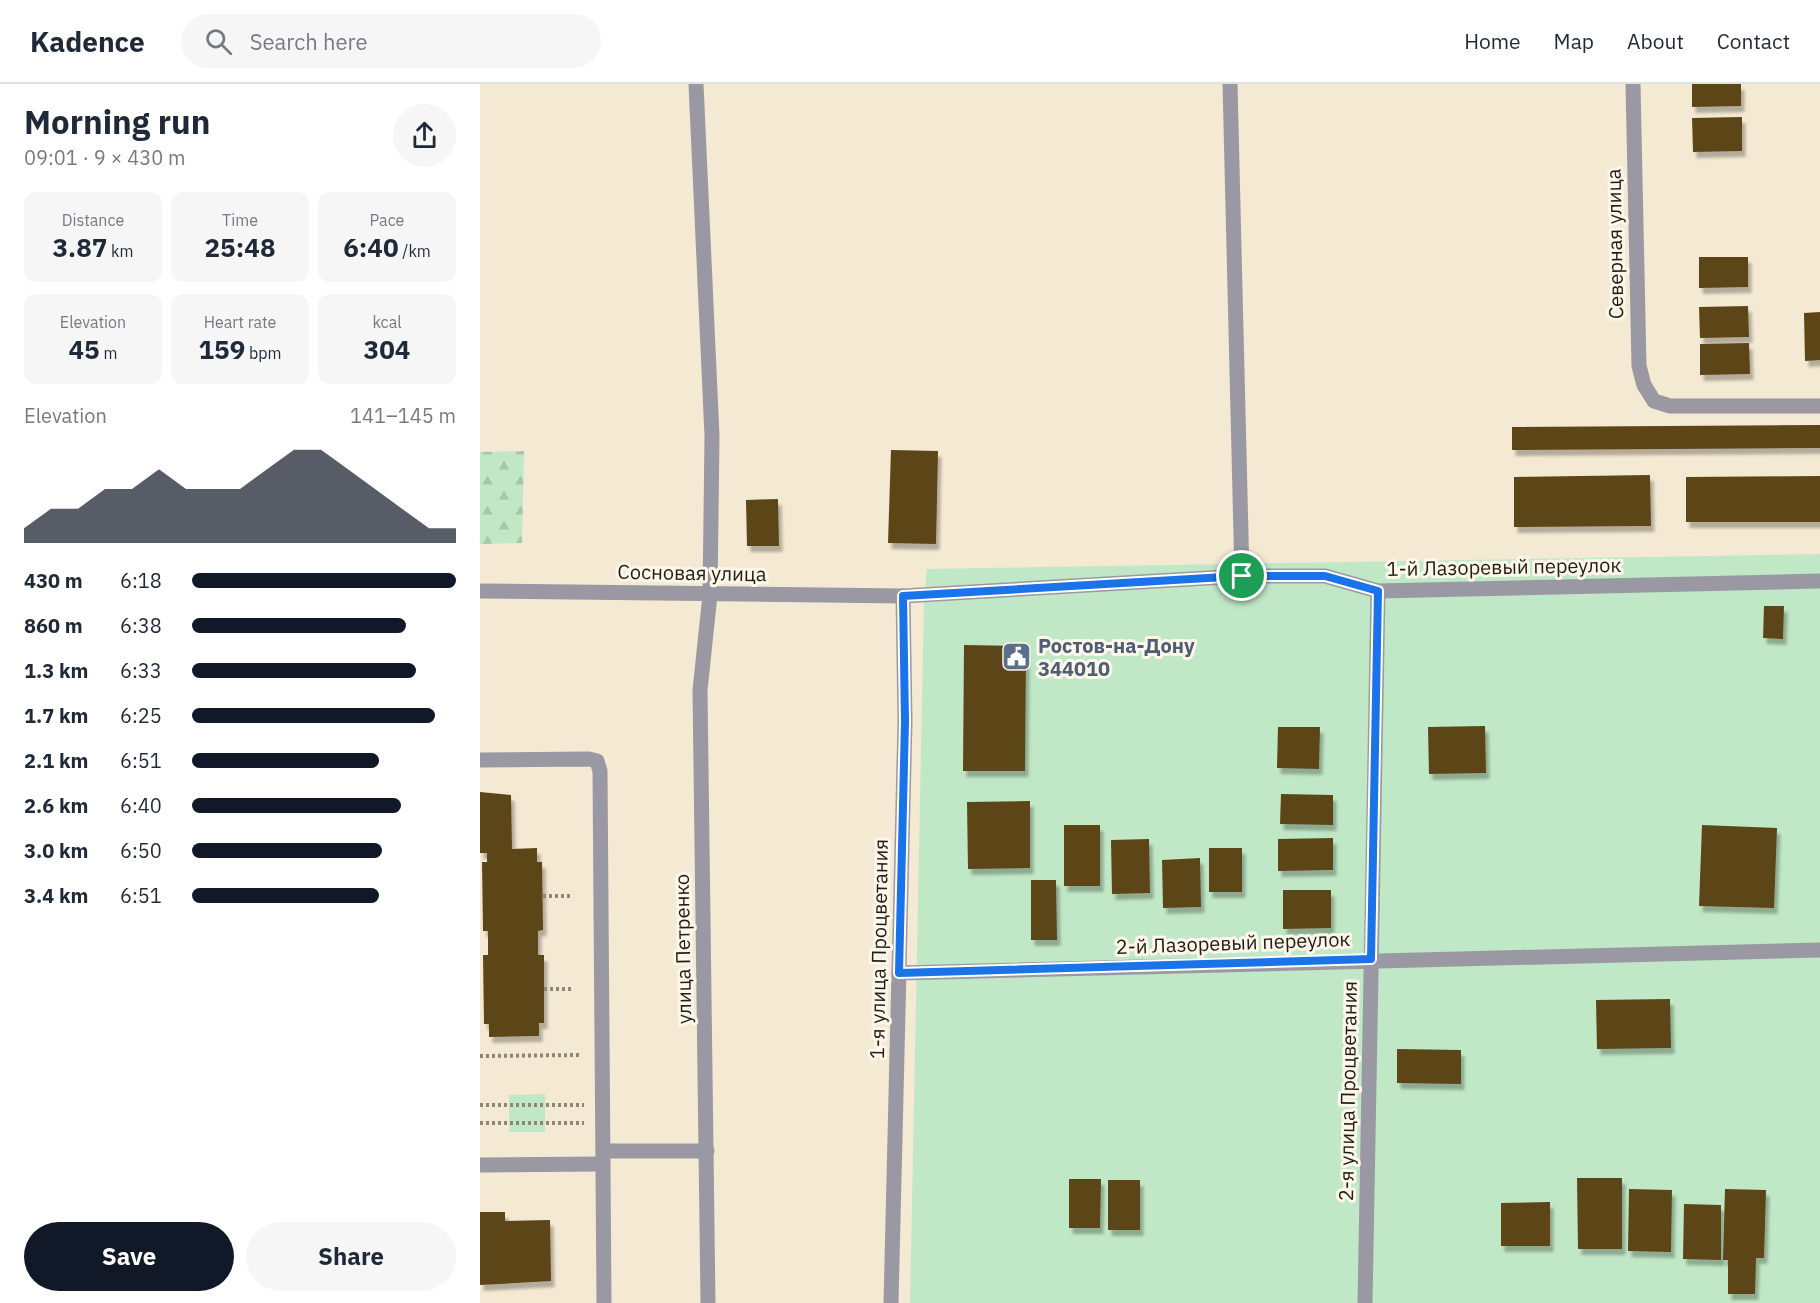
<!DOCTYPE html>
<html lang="en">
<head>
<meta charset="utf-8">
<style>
	:root { --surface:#fff; --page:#f6f6f7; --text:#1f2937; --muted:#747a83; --line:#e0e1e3; --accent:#111827 }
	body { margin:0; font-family:"IBM Plex Sans",sans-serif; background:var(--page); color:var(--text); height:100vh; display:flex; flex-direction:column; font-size:22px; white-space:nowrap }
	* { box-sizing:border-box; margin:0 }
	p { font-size:20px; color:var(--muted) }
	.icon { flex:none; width:33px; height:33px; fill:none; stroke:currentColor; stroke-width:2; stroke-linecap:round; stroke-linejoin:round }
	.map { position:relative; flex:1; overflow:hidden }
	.details { display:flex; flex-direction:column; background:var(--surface); width:480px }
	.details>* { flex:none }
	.pin { position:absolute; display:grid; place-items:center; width:51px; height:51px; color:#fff; margin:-26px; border:3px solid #fff; border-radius:50%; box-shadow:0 2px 6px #0007 }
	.round { display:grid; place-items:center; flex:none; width:63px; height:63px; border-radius:32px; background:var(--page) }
	.head { display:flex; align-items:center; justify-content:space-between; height:102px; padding:0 24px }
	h1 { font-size:33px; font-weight:700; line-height:45px }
	.metrics { display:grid; grid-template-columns:repeat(3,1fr); gap:9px; height:102px; padding:6px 24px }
	.metrics div { display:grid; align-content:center; border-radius:12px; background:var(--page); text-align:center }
	.metrics b { font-size:26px; font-weight:700 }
	.metrics small { font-size:16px; font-weight:400 }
	.metrics p { font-size:16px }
	.chart { height:168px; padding:12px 24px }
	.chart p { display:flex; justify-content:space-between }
	.chart svg { width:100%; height:108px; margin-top:6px; fill:var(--accent); opacity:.7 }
	.button { display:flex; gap:12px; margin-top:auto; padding:12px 24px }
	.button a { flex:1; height:69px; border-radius:36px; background:var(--accent); color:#fff; font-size:24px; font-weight:700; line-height:69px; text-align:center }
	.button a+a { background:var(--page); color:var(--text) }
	ul { padding:0 24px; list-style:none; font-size:20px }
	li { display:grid; grid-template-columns:96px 72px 1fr; align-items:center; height:45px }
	li i { height:15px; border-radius:8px; background:var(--accent) }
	header { display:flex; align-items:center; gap:36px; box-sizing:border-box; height:84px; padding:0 30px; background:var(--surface); border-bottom:2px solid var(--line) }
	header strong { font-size:28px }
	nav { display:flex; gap:33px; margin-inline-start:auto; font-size:21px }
	.search { width:420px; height:54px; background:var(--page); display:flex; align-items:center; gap:15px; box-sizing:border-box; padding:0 21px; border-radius:33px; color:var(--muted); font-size:22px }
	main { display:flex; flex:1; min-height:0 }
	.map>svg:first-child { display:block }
	.forest { fill:url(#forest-firs) }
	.green { fill:#c1e8c6 }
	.building { fill:#5b4516; filter:url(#shadow) }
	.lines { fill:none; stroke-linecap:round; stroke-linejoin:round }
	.path { stroke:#8e8677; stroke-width:4; stroke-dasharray:3 3; stroke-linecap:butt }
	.minor { stroke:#9a99a3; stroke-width:15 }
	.route-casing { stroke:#fff; stroke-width:12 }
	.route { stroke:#1a73e8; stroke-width:8 }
	.labels { text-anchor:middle; stroke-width:6; stroke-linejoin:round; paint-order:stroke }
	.street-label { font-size:20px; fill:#211d15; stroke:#fdf6ea }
	.service-label { font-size:20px; font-weight:bold; fill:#4e5e75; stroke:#fdf6ea; text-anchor:start }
</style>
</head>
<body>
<header>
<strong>Kadence</strong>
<div class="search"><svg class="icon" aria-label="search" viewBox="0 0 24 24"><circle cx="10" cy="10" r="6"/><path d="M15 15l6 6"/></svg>Search here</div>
<nav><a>Home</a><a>Map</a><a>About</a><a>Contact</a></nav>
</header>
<main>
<section class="details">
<div class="head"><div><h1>Morning run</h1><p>09:01 · 9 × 430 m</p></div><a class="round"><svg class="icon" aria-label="share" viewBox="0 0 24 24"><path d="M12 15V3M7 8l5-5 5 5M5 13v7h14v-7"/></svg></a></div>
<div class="metrics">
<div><p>Distance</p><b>3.87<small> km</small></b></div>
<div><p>Time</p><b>25:48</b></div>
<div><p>Pace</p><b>6:40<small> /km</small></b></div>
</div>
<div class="metrics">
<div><p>Elevation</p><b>45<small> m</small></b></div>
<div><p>Heart rate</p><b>159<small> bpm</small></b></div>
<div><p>kcal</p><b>304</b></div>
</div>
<div class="chart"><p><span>Elevation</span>141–145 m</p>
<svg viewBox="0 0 160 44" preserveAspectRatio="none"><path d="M0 44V38L10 30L20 30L30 22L40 22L50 14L60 22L70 22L80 22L90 14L100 6L110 6L120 14L130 22L140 30L150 38L160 38V44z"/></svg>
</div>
<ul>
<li><b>430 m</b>6:18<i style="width:100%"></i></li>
<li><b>860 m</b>6:38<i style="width:81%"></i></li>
<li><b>1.3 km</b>6:33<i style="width:85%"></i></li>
<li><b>1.7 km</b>6:25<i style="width:92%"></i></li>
<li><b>2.1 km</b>6:51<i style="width:71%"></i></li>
<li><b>2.6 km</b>6:40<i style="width:79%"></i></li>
<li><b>3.0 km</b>6:50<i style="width:72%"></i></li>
<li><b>3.4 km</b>6:51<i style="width:71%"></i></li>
</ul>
<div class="button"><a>Save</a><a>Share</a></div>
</section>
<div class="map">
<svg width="1340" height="1219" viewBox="0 0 1340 1219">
	<defs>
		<pattern id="forest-firs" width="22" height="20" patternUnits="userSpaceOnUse" patternTransform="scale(1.5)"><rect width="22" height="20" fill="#c1e8c6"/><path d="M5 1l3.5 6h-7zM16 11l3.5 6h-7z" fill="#a6c7a9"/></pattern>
		<filter id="shadow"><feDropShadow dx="3.5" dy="6" stdDeviation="1.5" flood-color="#0004"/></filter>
	</defs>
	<rect width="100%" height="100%" fill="#f4e9d3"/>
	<path class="forest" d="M44,367L42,459L0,460V368Z"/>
	<g class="green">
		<path d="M1340,470V1219H430L444,515L447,485Z"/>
		<path d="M65,1010V1048H29V1011Z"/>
	</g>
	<g class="building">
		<path d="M1212,0H1261V22L1212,23Z"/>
		<path d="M1262,33V67L1213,68L1212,34Z"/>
		<path d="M1219,173H1268V203L1219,204Z"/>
		<path d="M1268,222L1269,253L1220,254L1219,223Z"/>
		<path d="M1340,228V276L1325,277L1324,229Z"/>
		<path d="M1269,259L1270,290L1220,291V260Z"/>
		<path d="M1340,341V364L1032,366V343Z"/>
		<path d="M411,366L458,367L456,460L408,459Z"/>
		<path d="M1170,391L1171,442L1034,443V393Z"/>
		<path d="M1340,392V438H1206V393Z"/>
		<path d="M298,415L299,462H267L266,416Z"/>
		<path d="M1284,522H1304L1303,555L1283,554Z"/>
		<path d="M484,561L546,562L545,687H483Z"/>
		<path d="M1005,642L1006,689L949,690L948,643Z"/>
		<path d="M798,643H840L839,685L797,684Z"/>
		<path d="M0,708L31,711L32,765L57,764V778H62L63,846L58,847V871H64V939H59V952L9,953V940H4L3,871H8V847H3L2,778H7V769H0Z"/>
		<path d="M801,710L853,711V741L800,740Z"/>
		<path d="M550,717V784L488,785L487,718Z"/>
		<rect x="584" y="741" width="36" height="61"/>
		<path d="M1222,741L1297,744L1294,824L1219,822Z"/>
		<path d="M853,754V786L798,787V755Z"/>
		<path d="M669,755L670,809L632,810L631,756Z"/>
		<rect x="729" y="764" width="33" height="44"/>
		<path d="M720,774L721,823L683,824L682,776Z"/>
		<path d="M551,796H576L577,856H551Z"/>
		<path d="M803,806H851V844L803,845Z"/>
		<path d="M1190,915L1191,964L1117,965L1116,916Z"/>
		<path d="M917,965L981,966V1000L917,999Z"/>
		<path d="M1097,1094H1142V1165H1098Z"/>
		<path d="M589,1095H621L620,1144H589Z"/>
		<rect x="628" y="1096" width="32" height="50"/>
		<path d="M1149,1105L1192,1106L1191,1168L1148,1167Z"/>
		<path d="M1245,1105L1286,1106L1284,1174H1276L1275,1210H1248V1176H1243Z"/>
		<path d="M1070,1118V1162H1021V1119Z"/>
		<path d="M1204,1120L1241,1121V1176L1203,1175Z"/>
		<path d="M0,1128H25V1137L70,1136L71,1197L0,1201Z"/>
	</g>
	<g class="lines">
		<g class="path">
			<path d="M63,812H90"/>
			<path d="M64,905H91"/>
			<path d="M0,972L101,971"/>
			<path d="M0,1021H104"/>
			<path d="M0,1039H104"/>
		</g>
		<g class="minor">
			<path d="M216,0L232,352L230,511L220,606L228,1219"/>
			<path d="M750,0L762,492"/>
			<path d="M1153,0L1159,282L1164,301L1174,317L1190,322H1340"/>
			<path d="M0,507L423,512L762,492H845L898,507L1340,497"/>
			<path d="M0,676L109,675L117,677L120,687L124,1219"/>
			<path d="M419,889L1340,866"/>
			<path d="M123,1067H227"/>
			<path d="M0,1081L123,1080"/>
			<path d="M411,1219L425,637L423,512"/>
			<path d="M885,1219L898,507"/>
		</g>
	</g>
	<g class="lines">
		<defs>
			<path id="route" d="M762,492H845L898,507L891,875L419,889L425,637L423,512Z"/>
		</defs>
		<use href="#route" class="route-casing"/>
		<use href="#route" class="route"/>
	</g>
	<defs>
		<symbol id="civic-square" viewBox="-11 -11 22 22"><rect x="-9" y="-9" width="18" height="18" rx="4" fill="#5c6f8a" stroke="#fdf6ea"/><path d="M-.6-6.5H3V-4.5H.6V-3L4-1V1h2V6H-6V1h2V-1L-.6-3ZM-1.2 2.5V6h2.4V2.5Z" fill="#fff"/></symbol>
	</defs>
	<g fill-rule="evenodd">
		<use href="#civic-square" x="520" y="556" width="33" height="33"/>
	</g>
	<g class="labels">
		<g class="street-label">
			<text transform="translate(1135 160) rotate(-91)" y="7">Северная улица</text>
			<text transform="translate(1024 483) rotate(-1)" y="7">1-й Лазоревый переулок</text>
			<text transform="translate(212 489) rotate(1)" y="7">Сосновая улица</text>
			<text transform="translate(753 859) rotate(-2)" y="7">2-й Лазоревый переулок</text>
			<text transform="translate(203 865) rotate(-91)" y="7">улица Петренко</text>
			<text transform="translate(399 865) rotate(-89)" y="7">1-я улица Процветания</text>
			<text transform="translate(868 1007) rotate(-89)" y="7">2-я улица Процветания</text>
		</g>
		<g class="service-label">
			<text x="558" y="569">Ростов-на-Дону<tspan x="558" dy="23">344010</tspan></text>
		</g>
	</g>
</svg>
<div class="pin" style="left:762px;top:492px;background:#1e9e55"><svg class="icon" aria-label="arrive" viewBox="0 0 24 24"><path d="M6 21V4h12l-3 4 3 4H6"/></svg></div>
</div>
</main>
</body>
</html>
